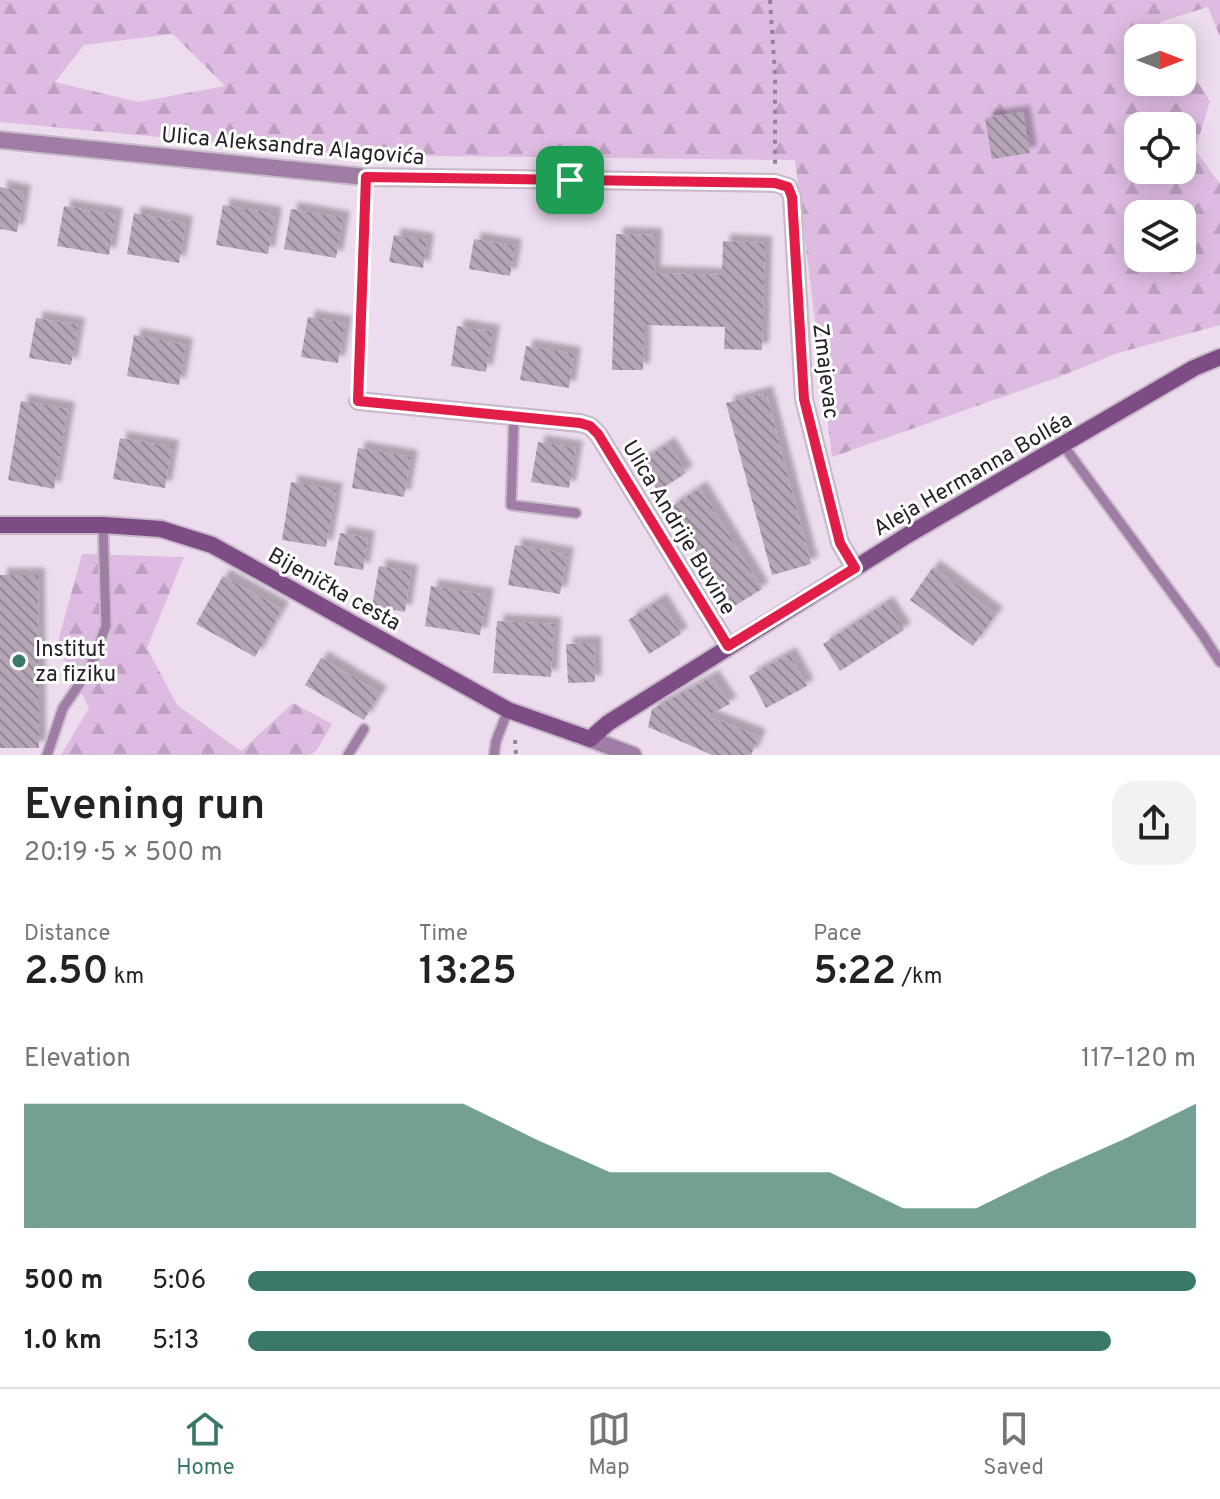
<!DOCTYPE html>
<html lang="en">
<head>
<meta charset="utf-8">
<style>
	:root { --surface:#fff; --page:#f2f2f2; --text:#222; --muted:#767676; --line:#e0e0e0; --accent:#3a7967 }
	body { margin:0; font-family:Overpass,sans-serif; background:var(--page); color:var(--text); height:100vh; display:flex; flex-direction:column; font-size:30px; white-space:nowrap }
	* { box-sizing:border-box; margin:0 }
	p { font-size:26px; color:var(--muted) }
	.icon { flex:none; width:44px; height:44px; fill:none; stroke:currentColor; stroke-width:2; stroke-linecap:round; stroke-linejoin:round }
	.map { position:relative; height:755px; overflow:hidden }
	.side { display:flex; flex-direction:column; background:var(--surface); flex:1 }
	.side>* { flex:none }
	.needle { width:52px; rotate:90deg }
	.buttons { position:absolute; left:1124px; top:24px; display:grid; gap:16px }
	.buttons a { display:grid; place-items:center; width:72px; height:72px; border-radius:16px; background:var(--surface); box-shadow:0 4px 20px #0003; font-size:40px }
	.pin { position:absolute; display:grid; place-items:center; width:68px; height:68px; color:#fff; margin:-34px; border-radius:16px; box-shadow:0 4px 12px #0006 }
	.round { display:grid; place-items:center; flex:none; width:84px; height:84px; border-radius:24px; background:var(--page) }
	.head { display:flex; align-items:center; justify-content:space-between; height:136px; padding:0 24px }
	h1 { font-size:44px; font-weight:600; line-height:60px }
	.stats { display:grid; grid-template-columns:repeat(3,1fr); gap:12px; height:136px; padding:8px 24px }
	.stats div { display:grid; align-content:center }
	.stats b { font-size:40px; font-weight:600 }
	.stats small { font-size:22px; font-weight:400 }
	.stats p { font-size:22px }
	.chart { height:224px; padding:16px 24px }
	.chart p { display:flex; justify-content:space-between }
	.chart svg { width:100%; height:144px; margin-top:8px; fill:var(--accent); opacity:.7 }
	ul { padding:0 24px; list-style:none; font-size:26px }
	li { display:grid; grid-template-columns:128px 96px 1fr; align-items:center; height:60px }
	li i { height:20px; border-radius:10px; background:var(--accent) }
	.dock { display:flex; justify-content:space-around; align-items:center; height:112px; border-top:2px solid var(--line); background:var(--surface); font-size:22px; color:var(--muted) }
	.dock a { display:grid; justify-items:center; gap:4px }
	.dock .active { color:var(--accent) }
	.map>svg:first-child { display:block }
	.forest { fill:url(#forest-firs); fill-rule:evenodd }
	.building { fill:url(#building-back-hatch); filter:url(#shadow) }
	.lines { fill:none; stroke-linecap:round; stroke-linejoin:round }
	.service-casing { stroke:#c8baca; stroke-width:13 }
	.minor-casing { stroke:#c8baca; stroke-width:20 }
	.secondary-casing { stroke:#c8baca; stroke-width:20 }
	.path { stroke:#908592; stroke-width:4; stroke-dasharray:4 6; stroke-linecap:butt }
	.service { stroke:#9f7da4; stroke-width:9 }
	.minor { stroke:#9f7da4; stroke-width:16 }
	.secondary { stroke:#7d4c84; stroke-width:16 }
	.route-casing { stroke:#fff; stroke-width:16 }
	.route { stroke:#e11d48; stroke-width:10 }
	.poi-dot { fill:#3a7967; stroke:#fff; stroke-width:3 }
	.labels { text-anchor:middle; stroke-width:6; stroke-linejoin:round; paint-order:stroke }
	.street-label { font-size:22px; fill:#262027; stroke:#fff }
	.poi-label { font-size:22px; fill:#262027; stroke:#fff; text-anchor:start }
</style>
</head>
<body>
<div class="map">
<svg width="1220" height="755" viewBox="0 0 1220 755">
	<defs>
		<pattern id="forest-firs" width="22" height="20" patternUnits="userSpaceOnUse" patternTransform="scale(2)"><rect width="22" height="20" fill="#debce2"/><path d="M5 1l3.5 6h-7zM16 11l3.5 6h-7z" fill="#bea1c2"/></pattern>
		<pattern id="building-back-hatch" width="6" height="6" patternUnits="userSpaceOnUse" patternTransform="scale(2)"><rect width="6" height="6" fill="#b5a5b7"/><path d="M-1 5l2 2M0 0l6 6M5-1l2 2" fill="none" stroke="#938695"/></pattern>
		<filter id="shadow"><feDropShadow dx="7" dy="-7" stdDeviation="2" flood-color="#0004"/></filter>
	</defs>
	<rect width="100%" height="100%" fill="#ecdcee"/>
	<g class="forest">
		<path d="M0,0H1220V37L1208,7L1160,22L1170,38H1138V82H1182V58L1210,101L1195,150L1220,184V325L1118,353L1056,378L832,457L795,160L348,155L0,122ZM173,34L225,86L138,102L55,82L84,45ZM1138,126H1182V170H1138ZM1138,214H1182V258H1138Z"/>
		<path d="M82,554L184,557L147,648L177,705L241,751L293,703L332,724L317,750L310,755H61L89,708L57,645Z"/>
	</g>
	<g class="building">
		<path d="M1023,112L1030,153L992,159L985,118Z"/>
		<path d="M0,187L24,192L17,232L0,229Z"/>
		<path d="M223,205L275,214L268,254L216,245Z"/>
		<path d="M64,206L116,215L109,255L57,246Z"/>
		<path d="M291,209L343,218L336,258L284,249Z"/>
		<path d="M134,213L186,223L179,263L127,254Z"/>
		<path d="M616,234L655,235L654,273L722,275L723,241L765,243L762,350L724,349L725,327L644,325L643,370H612Z"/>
		<path d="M394,235L427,240L423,268L389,262Z"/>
		<path d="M474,239L515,246L510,276L469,269Z"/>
		<path d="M308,317L345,323L338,363L301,357Z"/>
		<path d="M36,318L78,325L71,365L29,358Z"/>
		<path d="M457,326L493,332L486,372L451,366Z"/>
		<path d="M134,335L186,345L179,385L127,376Z"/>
		<path d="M526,346L574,354L569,388L520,380Z"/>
		<path d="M766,393L811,564L772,575L726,403Z"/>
		<path d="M21,401L68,409L54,489L8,480Z"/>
		<path d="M120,438L172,447L165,488L113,479Z"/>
		<path d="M538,442L576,448L569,488L531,482Z"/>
		<path d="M668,444L686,473L658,491L639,462Z"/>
		<path d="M358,448L411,457L404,497L352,488Z"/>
		<path d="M291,482L336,490L326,547L282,540Z"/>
		<path d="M700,488L762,589L731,608L669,508Z"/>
		<path d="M340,533L368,538L363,570L334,565Z"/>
		<path d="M515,545L567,554L560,594L508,585Z"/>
		<path d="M379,566L411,572L405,612L372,606Z"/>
		<path d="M933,567L996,614L973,646L910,600Z"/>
		<path d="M0,575H38L39,748H0Z"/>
		<path d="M223,576L282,609L255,657L196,624Z"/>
		<path d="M431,586L487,595L480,635L425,626Z"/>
		<path d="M660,600L681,634L649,654L628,620Z"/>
		<path d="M886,603L904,630L840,671L823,644Z"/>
		<path d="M497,621L554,624L551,677L493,673Z"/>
		<path d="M594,643L595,682L568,683L566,644Z"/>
		<path d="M789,654L807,686L766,708L749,676Z"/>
		<path d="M321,658L380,693L364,720L305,685Z"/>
		<path d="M712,677L730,704L707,716L759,736L751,755H712L648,727L652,709Z"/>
	</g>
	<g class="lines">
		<defs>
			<g id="service">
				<path d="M358,401L366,177"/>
				<path d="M514,416L511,505L576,513"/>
				<path d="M1063,445L1202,634L1220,662"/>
				<path d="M47,755L63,708L89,670L106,626L103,525"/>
				<path d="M348,755L364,729"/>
				<path d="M494,755L496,741L508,710"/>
			</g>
			<g id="minor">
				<path d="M0,140L366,177L775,183L788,187L792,197L804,399L840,543L855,568"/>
				<path d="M358,401L580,423L590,426L598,434L728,646"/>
				<path d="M590,739L633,755"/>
			</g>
			<path id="secondary" d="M0,525H103L161,529L212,545L508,710L590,739L608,723L911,533L1194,368L1220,357"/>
		</defs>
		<use href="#service" class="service-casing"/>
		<use href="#minor" class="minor-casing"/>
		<use href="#secondary" class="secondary-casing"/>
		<g class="path">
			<path d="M770,0L775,74V165"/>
			<path d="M515,740L516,755"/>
		</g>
		<use href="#service" class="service"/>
		<use href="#minor" class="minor"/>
		<use href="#secondary" class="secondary"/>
	</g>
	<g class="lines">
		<defs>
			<path id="route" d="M366,177L775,183L788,187L792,197L804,399L840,543L855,568L728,646L598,434L590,426L580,423L358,401Z"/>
		</defs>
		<use href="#route" class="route-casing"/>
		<use href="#route" class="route"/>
	</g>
	<circle class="poi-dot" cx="19" cy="661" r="8"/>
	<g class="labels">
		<g class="street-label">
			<text transform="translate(293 145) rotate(5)" y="8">Ulica Aleksandra Alagovića</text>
			<text transform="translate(827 371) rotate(83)" y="8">Zmajevac</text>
			<text transform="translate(972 473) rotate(-30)" y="8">Aleja Hermanna Bolléa</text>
			<text transform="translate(680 527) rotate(59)" y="8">Ulica Andrije Buvine</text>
			<text transform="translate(335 588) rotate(29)" y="8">Bijenička cesta</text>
		</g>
		<g class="poi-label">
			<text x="35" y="656">Institut<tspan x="35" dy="25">za fiziku</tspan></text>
		</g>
	</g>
</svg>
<div class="buttons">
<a><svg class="needle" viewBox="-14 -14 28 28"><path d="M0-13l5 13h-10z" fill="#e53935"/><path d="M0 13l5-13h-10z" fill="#767676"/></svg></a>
<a><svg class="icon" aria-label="locate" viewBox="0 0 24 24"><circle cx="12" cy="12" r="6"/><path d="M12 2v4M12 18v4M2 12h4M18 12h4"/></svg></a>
<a><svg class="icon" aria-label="layers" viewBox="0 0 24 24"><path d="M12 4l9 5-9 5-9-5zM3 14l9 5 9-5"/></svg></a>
</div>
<div class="pin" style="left:570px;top:180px;background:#1e9e55"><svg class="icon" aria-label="arrive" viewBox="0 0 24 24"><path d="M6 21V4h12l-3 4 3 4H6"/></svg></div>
</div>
<section class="side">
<div class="head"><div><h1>Evening run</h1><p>20:19 · 5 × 500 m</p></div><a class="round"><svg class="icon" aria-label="share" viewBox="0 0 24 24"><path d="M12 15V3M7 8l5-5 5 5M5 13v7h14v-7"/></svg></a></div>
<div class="stats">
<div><p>Distance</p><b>2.50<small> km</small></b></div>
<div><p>Time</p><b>13:25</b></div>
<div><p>Pace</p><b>5:22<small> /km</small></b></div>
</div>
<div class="chart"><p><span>Elevation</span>117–120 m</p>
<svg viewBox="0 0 160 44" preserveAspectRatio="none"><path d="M0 44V6L10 6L20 6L30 6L40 6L50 6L60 6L70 17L80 27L90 27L100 27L110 27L120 38L130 38L140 27L150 17L160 6V44z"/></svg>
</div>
<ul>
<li><b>500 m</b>5:06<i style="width:100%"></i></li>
<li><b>1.0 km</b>5:13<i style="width:91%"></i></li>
</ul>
</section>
<nav class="dock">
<a class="active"><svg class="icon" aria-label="home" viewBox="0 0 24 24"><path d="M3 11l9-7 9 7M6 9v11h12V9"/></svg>Home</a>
<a><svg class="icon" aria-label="map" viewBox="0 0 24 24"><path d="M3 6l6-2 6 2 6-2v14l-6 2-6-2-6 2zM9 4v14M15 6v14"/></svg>Map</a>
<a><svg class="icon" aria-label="saved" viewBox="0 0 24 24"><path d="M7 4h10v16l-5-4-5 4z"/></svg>Saved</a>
</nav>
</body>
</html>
